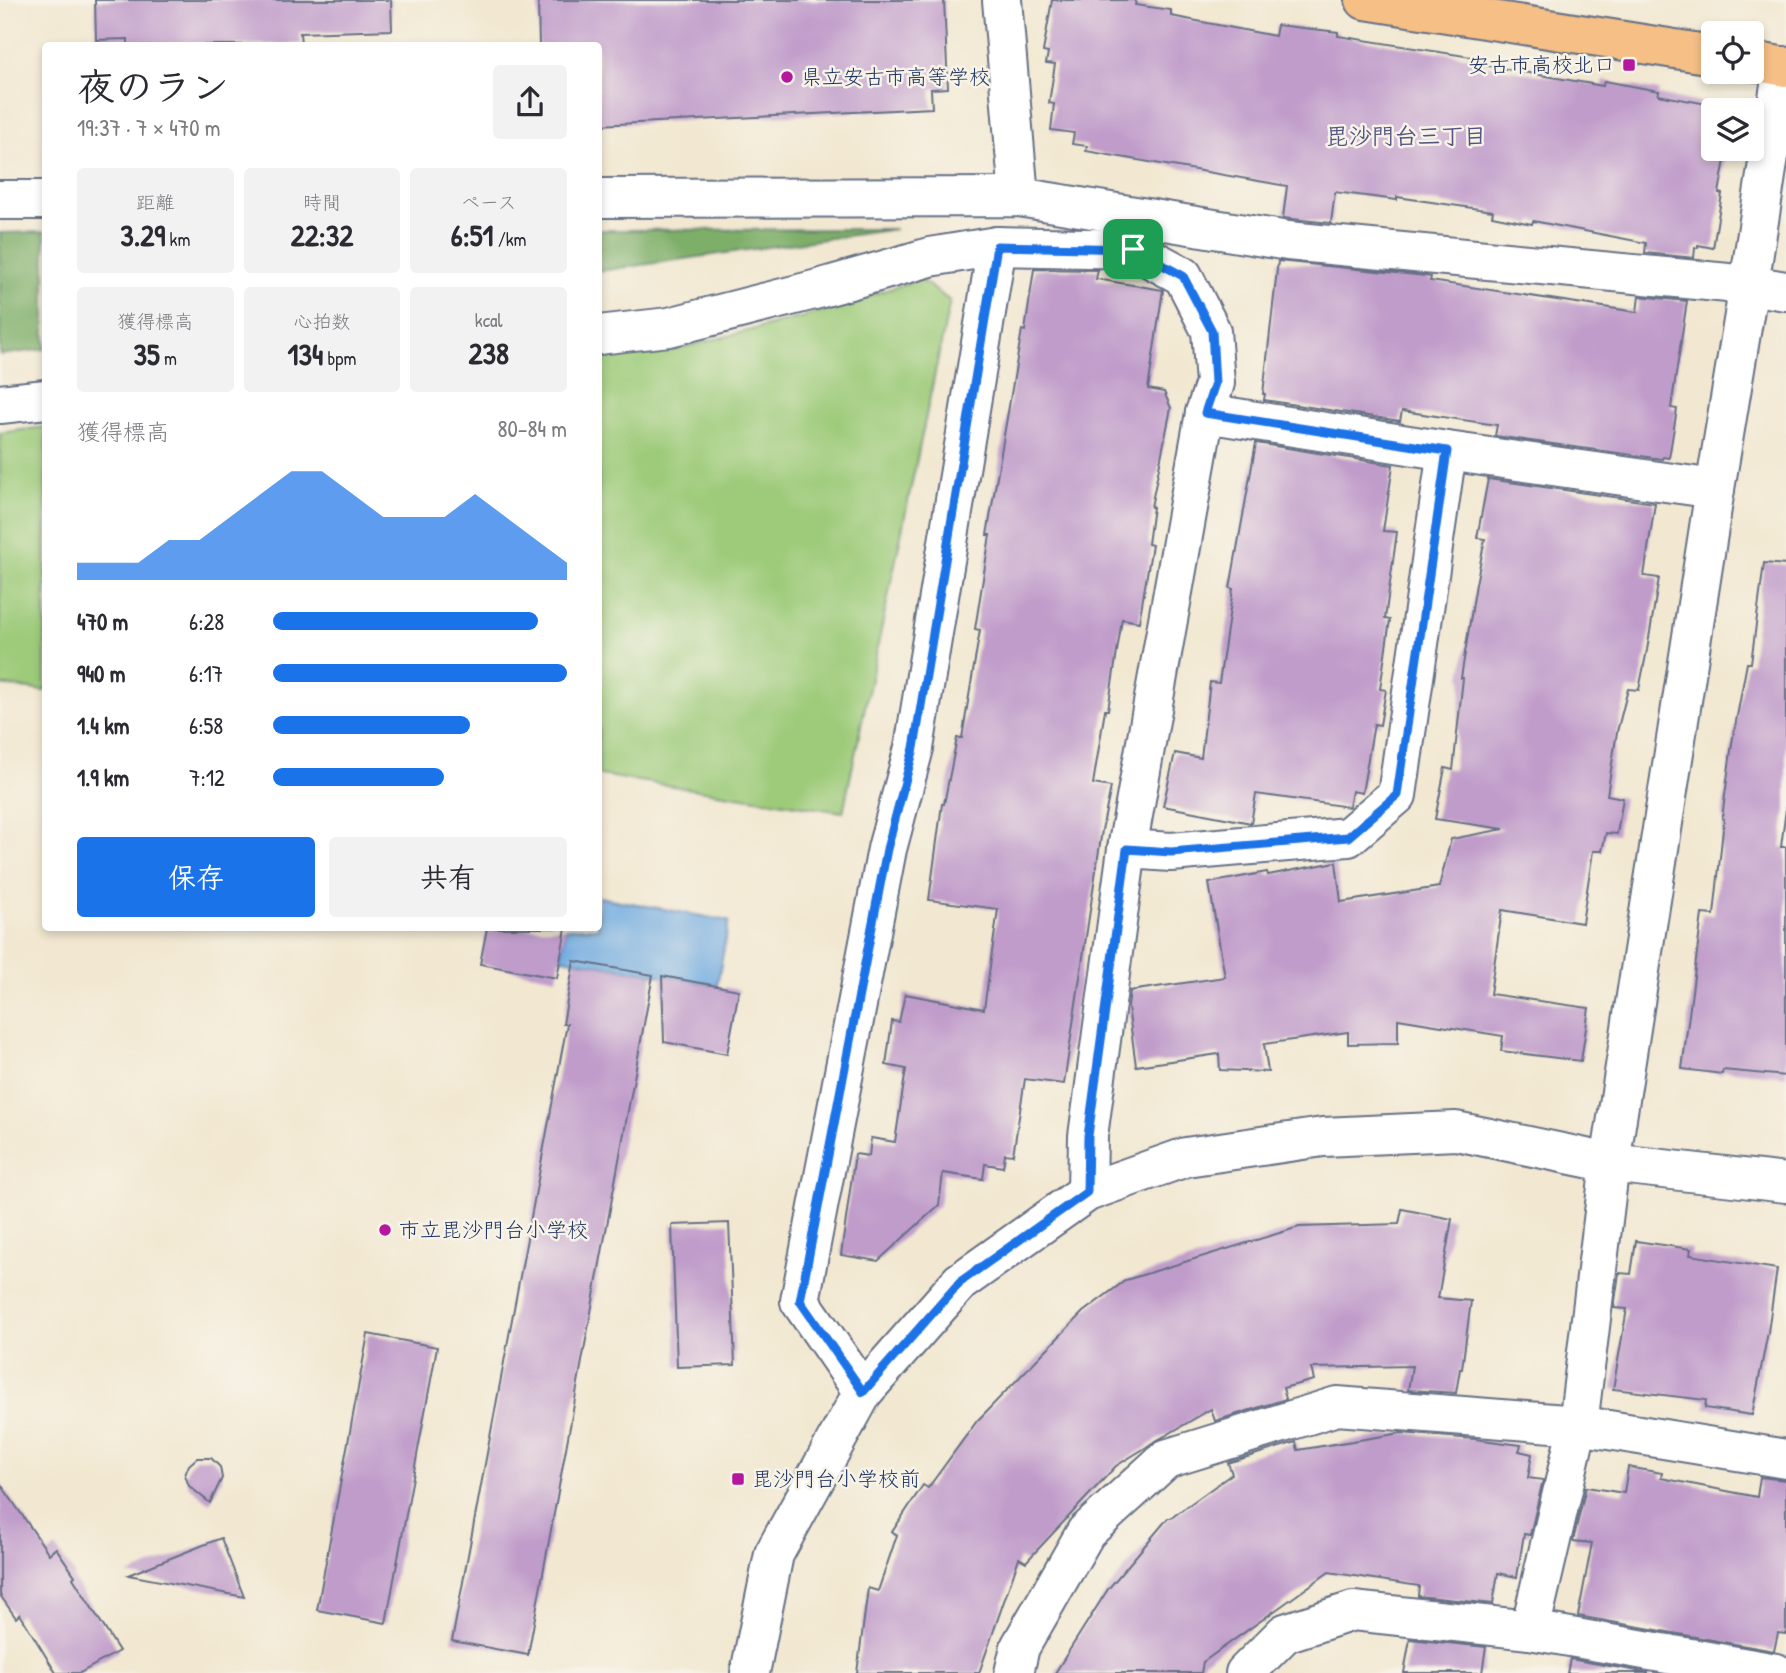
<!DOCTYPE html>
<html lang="ja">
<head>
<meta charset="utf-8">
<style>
	:root { --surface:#fff; --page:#f2f2f3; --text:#2b2b33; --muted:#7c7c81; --accent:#1a73e8 }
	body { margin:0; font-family:"Patrick Hand","Klee One",sans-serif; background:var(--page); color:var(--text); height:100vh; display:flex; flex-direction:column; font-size:26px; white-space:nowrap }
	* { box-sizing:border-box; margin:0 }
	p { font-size:23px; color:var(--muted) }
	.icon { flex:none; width:38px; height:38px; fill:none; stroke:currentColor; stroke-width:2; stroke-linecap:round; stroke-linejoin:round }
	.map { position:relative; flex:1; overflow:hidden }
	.side { position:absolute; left:42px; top:42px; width:560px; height:889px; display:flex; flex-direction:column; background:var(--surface); border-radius:7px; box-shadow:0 4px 10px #0003 }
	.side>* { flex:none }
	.controls { position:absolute; left:1701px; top:21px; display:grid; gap:14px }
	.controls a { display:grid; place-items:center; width:63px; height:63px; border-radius:7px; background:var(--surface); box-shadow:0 4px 10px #0003; font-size:35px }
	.pin { position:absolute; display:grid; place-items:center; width:60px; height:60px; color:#fff; margin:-30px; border-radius:14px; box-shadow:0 4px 10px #0006 }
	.round { display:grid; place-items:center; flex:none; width:74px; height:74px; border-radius:7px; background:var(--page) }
	.overview { display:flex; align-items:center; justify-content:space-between; height:119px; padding:0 35px }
	h1 { font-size:38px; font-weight:700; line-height:52px }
	.stats { display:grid; grid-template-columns:repeat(3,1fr); gap:10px; height:119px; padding:7px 35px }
	.stats div { display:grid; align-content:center; border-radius:7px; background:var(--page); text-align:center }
	.stats b { font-size:30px; font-weight:700 }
	.stats small { font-size:19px; font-weight:400 }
	.stats p { font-size:19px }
	.chart { height:196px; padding:14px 35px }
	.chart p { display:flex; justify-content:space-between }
	.chart svg { width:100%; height:126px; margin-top:7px; fill:var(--accent); opacity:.7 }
	.button { display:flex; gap:14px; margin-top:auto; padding:14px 35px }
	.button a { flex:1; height:80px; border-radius:7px; background:var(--accent); color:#fff; font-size:28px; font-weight:700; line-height:80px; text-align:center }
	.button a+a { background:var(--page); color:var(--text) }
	ul { padding:0 35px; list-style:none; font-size:23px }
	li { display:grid; grid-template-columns:112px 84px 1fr; align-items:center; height:52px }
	li i { height:18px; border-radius:9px; background:var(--accent) }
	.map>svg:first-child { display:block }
	.green { fill:#9dcb79; stroke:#5c7d6c; stroke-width:2 }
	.forest { fill:#7eaf69; stroke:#4c6f64; stroke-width:2 }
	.water { fill:#6faae0; stroke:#456c9f; stroke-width:2 }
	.building { fill:#c09cca }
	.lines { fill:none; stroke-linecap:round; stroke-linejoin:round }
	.minor-casing { stroke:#667086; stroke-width:42 }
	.major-casing { stroke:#667086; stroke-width:42 }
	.minor { stroke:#fff; stroke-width:38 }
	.major { stroke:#f5bf86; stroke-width:38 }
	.route-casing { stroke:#fff; stroke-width:14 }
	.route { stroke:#1a73e8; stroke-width:9 }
	.poi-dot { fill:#b5179e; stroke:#f7f3e8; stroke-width:2.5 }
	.labels { text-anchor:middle; stroke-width:5; stroke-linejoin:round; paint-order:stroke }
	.poi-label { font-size:21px; fill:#1b2f5e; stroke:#f7f3e8; text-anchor:start }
	.neighbourhood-label { font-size:23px; font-weight:bold; fill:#555584; stroke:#f7f3e8 }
</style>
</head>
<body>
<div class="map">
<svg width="1786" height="1673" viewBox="0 0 1786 1673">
	<rect width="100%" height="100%" fill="#f7f3e8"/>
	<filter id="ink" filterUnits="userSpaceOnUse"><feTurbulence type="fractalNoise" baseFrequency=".0143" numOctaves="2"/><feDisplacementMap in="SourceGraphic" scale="14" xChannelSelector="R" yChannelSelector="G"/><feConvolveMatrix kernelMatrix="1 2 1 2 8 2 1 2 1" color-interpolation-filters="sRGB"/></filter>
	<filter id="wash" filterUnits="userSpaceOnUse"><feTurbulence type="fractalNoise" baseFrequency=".00686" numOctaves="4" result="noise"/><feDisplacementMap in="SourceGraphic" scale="28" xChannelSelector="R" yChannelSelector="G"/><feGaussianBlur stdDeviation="1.57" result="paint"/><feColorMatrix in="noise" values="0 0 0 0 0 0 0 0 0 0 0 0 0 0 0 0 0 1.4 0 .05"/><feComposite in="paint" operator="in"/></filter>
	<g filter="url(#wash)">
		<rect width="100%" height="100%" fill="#f2e8d1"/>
		<g class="green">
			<path d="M920,279L950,301L843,812L599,775L598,359L676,349L803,317Z"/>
			<path d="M45,427H46L45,691L0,685V433Z"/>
		</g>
		<g class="forest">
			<path d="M895,229L599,271V230Z"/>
			<path d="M45,232V349L0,355V233Z"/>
		</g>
		<path class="water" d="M599,897L729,921L717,986L561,958L566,928H598Z"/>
		<g id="blocks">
			<g class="building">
				<path d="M95,0H391L392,30L300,33L301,44L128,46V39L96,40Z"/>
				<path d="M538,0H944L948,88L931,89L932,108L598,125V46H539Z"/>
				<path d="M1052,0H1136L1135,5L1171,10V16L1275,36L1277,25L1338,32V36L1484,59L1483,65L1603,86L1604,81L1659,91L1658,95L1729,108V110H1713V149H1727L1719,193L1722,194L1713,248L1698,245V248H1695L1694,258L1645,253L1646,243L1533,221L1532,224L1492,216L1493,211L1397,197V200L1335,192L1331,223L1291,219L1283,218L1287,186L1086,151L1087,146L1072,144L1074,133L1051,130L1054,104L1049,103L1055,64L1046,63L1048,53L1043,52Z"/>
				<path d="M1278,261L1426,276L1431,277L1430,281L1637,312L1639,296L1687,301L1671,408L1677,409L1669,458L1663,457L1662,459L1495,436L1497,425L1402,411L1400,421L1264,400L1265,394H1263Z"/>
				<path d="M1034,269L1098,270L1096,279L1163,290L1148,389L1164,392L1171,408L1151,507H1153L1148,544L1152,545L1139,622L1122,619L1108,710H1105L1093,784L1111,787L1102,830L1064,1084L1025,1079L1013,1155L1005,1154L1003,1167L985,1164L983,1179L943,1173L939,1205L878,1261L841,1255L855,1154L869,1156L871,1138L895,1142L906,1069L886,1065L892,1021L899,1022L905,994L984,1009L998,909L929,900L942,804H944L957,738H962L980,630L975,629L990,535H987L1022,330L1025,331Z"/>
				<path d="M1256,443L1393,465L1383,531L1397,532L1385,619L1390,620L1380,689L1386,690L1380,725L1374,724L1362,793L1352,791L1349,807L1256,794L1251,823L1163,806L1175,753L1201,758L1210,682L1219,683L1233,589L1230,588Z"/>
				<path d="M1488,479L1655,503L1644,576L1659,578L1647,650L1639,690L1628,689L1617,732L1607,795L1623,798L1617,834L1606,833L1602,851H1593L1582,923L1502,910L1490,994L1589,1008L1581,1061L1501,1051L1503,1036L1398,1019V1043L1348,1044V1032L1264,1044L1268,1072L1220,1070L1219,1054L1136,1066L1128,1006L1130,991L1225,977L1209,883L1267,872L1268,875L1336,862L1341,902L1439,887L1451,839L1504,829L1435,819L1445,768L1453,770L1463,678H1461L1476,584L1485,539L1477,538Z"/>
				<path d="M1764,563L1786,565V809L1781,847H1786V1076L1723,1070L1722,1074L1682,1069L1702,914L1714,915L1724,819L1722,818L1732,743L1747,663H1751Z"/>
				<path d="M487,928H566L557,978L480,964Z"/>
				<path d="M574,961L653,975L528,1655L452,1641L567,1024H563Z"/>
				<path d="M662,976L739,990L727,1054L664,1042Z"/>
				<path d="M1402,1209L1452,1219L1438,1298L1471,1301L1462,1369H1460L1456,1393L1408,1390L1412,1366L1311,1368L1314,1380L1283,1388L1286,1399L1215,1421L1211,1409L1165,1436L1152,1443L1145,1448L1116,1466L1026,1562L1019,1558L979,1673H857L868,1588L878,1591L897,1535L892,1532L923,1485L928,1488L977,1421L1083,1312L1126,1280L1299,1227L1399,1224Z"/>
				<path d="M729,1223L735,1365L677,1367L672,1225Z"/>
				<path d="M1636,1241L1691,1249L1690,1255L1777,1269L1768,1332L1752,1415L1705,1408L1706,1400L1613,1389L1627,1309L1614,1308L1619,1273L1631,1274Z"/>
				<path d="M368,1334L437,1347L386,1623L317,1610Z"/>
				<path d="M1401,1433L1475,1439L1521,1445L1519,1451L1532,1454L1528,1478L1543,1480L1530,1535L1524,1534L1517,1577L1498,1573L1493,1604L1418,1596L1419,1586L1329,1572L1203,1662L1201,1673H1055L1108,1589L1168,1518H1171L1232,1474L1228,1463L1296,1442L1298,1450Z"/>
				<path d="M197,1458H211L220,1467L222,1478L210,1503L189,1486L185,1475L189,1465Z"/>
				<path d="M1628,1467L1662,1473L1661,1478L1757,1497L1760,1477L1786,1480V1634L1778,1633L1774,1651L1578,1616L1592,1543L1573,1541L1586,1487L1624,1493Z"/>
				<path d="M0,1483L49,1554L56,1548L75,1576L73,1578L119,1651L80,1673H56L20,1614L16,1618L0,1595Z"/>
				<path d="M221,1538L244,1597L128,1575Z"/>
				<path d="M1410,1639L1486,1647L1482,1673H1404Z"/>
				<path d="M1570,1659L1649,1673H1567Z"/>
			</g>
		</g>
	</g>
	<g filter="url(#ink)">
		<use href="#blocks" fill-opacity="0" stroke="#667086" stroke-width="2"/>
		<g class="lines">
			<defs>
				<g id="minor">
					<path d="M1002,0L1019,197"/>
					<path d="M598,198L1019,197L1288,241L1749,285L1786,291"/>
					<path d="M0,200H46"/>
					<path d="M598,335L669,327L818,289L930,257L997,246L1133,249L1183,276L1211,331L1215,383L1205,413L1127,849L1088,1136L1087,1192"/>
					<path d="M0,404L46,399"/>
					<path d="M1205,413L1447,451L1715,489"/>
					<path d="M1127,849L1171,852L1348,837L1397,795L1447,451"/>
					<path d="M863,1392L800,1301L887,849L914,748L997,246"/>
					<path d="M1530,1630L1776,1673"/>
					<path d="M750,1673L774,1554L863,1392L960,1282L1087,1192L1186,1157L1323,1137L1456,1131L1610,1163L1786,1183"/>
					<path d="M1014,1673L1020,1647L1086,1532L1166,1459L1337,1406L1578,1425L1786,1459"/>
					<path d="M1245,1673L1285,1633L1353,1611L1530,1630L1578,1425L1610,1163L1715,489L1749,285L1783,66"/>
				</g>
				<g id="major">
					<path d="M1365,0L1713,55"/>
					<path d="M1752,61L1786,67"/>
				</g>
			</defs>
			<use href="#minor" class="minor-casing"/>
			<use href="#major" class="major-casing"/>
			<use href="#minor" class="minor"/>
			<use href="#major" class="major"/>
		</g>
	</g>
	<g class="lines" filter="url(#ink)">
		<defs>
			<path id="route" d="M997,246L1133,249L1183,276L1212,331L1215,383L1205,413L1447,451L1397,795L1348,837L1171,852L1127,849L1088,1136L1087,1192L960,1282L863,1392L800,1301L887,849L914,748Z"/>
		</defs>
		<use href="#route" class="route-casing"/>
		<use href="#route" class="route"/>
	</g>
	<g class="poi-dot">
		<rect x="1622" y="58" width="14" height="14" rx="3.5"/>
		<circle cx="787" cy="77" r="7"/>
		<circle cx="385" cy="1230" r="7"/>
		<rect x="731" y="1472" width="14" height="14" rx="3.5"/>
	</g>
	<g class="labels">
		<g class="poi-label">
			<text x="1615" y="72" text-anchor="end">安古市高校北口</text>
			<text x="801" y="84">県立安古市高等学校</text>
			<text x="399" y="1237">市立毘沙門台小学校</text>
			<text x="752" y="1486">毘沙門台小学校前</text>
		</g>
		<g class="neighbourhood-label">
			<text x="1406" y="144">毘沙門台三丁目</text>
		</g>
	</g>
</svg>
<div class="controls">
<a><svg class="icon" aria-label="locate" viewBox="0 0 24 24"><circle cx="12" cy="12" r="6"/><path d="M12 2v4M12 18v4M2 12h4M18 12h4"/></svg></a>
<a><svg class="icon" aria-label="layers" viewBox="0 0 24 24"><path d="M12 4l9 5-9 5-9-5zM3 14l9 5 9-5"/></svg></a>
</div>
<div class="pin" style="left:1133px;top:249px;background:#1e9e55"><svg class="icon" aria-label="arrive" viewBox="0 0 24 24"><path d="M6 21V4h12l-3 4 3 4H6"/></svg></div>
<section class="side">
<div class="overview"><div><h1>夜のラン</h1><p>19:37 · 7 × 470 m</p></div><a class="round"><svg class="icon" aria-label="share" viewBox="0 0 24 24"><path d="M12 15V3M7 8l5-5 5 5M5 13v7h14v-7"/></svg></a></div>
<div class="stats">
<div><p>距離</p><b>3.29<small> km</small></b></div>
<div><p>時間</p><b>22:32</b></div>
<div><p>ペース</p><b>6:51<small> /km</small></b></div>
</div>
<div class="stats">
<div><p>獲得標高</p><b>35<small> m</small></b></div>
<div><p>心拍数</p><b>134<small> bpm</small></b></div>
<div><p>kcal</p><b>238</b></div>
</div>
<div class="chart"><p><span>獲得標高</span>80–84 m</p>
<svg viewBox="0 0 160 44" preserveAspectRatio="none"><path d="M0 44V38L10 38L20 38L30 30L40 30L50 22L60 14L70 6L80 6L90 14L100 22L110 22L120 22L130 14L140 22L150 30L160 38V44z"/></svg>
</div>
<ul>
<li><b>470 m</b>6:28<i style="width:90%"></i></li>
<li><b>940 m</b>6:17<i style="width:100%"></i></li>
<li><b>1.4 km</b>6:58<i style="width:67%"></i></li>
<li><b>1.9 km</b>7:12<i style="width:58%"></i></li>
</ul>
<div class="button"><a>保存</a><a>共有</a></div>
</section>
</div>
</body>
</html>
